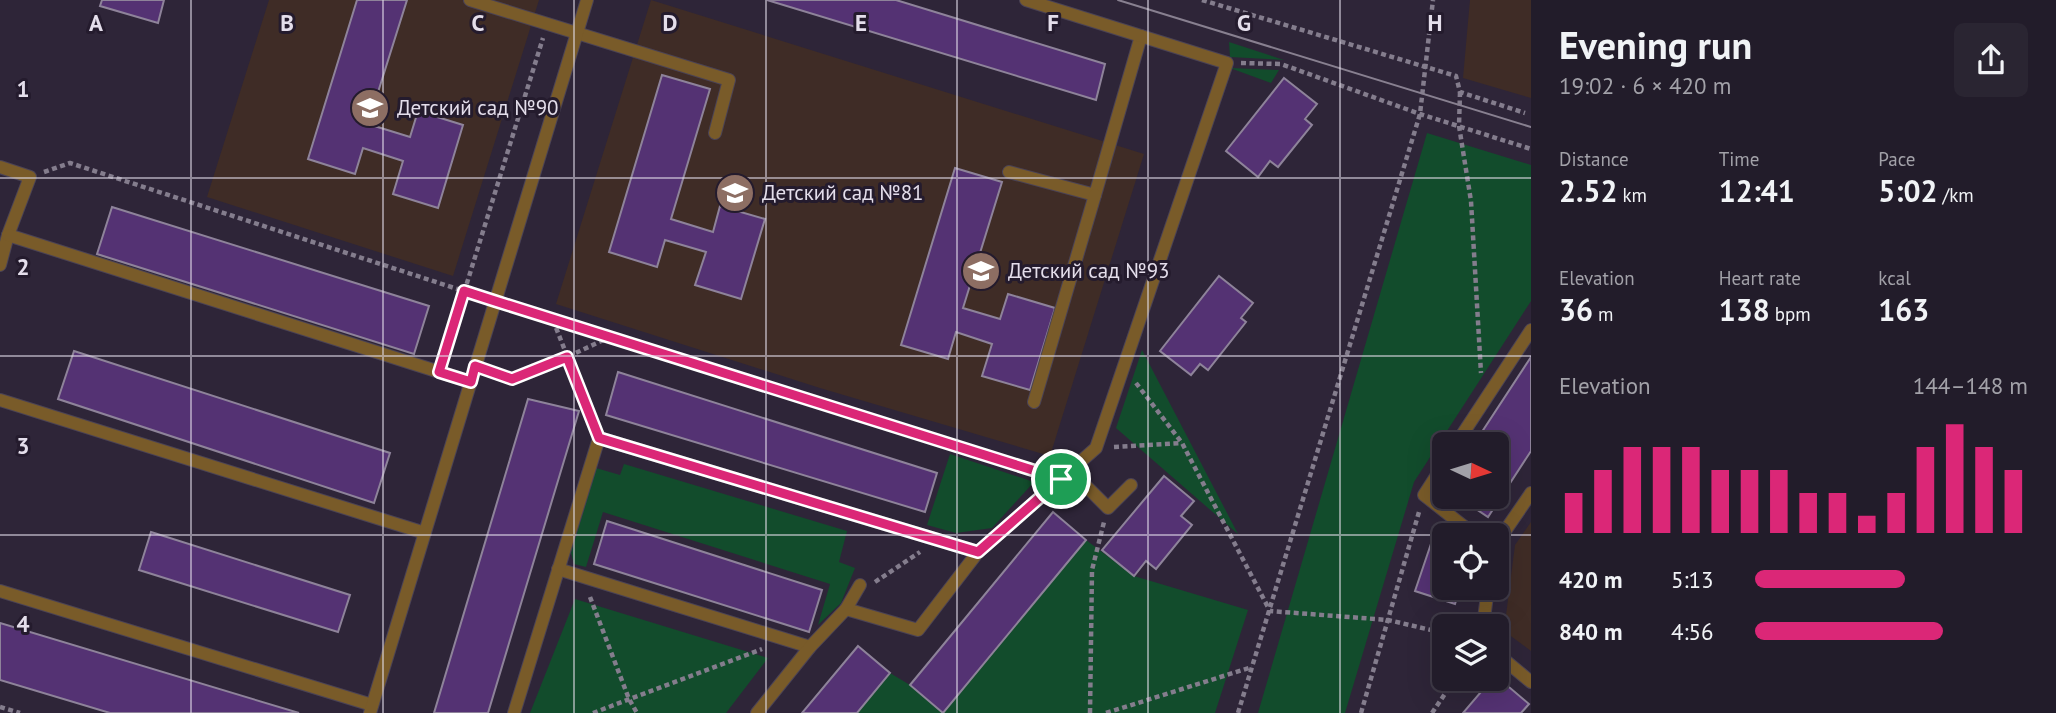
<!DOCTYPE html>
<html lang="en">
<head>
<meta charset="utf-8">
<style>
	:root { --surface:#221c2a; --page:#2a2532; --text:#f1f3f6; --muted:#a2a1a8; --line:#3f3a47; --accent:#db2777 }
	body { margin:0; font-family:"PT Sans",sans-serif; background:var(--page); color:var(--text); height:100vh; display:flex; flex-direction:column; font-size:26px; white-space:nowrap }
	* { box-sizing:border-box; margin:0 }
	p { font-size:23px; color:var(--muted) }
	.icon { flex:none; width:38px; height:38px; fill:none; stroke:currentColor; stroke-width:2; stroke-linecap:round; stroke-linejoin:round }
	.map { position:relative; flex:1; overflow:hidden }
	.sheet { display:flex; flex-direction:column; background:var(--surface); width:525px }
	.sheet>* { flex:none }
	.needle { width:46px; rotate:94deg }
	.buttons { position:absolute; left:1432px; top:432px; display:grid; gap:14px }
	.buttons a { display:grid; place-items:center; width:77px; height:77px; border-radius:10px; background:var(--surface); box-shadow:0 7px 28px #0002,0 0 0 2px var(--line); font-size:35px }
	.pin { position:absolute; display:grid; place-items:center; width:60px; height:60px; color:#fff; margin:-30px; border:4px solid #fff; border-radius:50%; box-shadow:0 2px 7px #0007 }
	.round { display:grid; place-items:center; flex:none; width:74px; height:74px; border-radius:10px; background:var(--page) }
	.summary { display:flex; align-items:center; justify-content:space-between; height:119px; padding:0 28px }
	h1 { font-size:38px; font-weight:600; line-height:52px }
	.metrics { display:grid; grid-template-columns:repeat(3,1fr); gap:10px; height:119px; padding:7px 28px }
	.metrics div { display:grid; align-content:center }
	.metrics b { font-size:30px; font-weight:600 }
	.metrics small { font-size:19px; font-weight:400 }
	.metrics p { font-size:19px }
	.chart { height:196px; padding:14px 28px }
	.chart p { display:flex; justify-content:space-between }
	.chart svg { width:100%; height:126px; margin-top:7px; stroke:var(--accent); stroke-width:6 }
	ul { padding:0 28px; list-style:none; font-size:23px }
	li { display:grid; grid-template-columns:112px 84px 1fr; align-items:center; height:52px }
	li i { height:18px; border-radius:9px; background:var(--accent) }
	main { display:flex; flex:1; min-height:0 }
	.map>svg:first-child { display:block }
	.education { fill:#3f2c26 }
	.green { fill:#124c2c }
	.building { fill:#543273; stroke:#8e839a; stroke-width:2 }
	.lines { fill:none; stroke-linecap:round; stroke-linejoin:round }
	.service-casing { stroke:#4b4355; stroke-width:14 }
	.path { stroke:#847d8d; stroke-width:4.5; stroke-dasharray:5 3.5; stroke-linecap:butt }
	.service { stroke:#795b29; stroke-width:12 }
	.tram { stroke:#888090; stroke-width:2 }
	.route-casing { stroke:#fff; stroke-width:14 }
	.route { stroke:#db2777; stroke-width:9 }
	.grid { fill:none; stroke:#e4deeb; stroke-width:2; stroke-opacity:0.55 }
	.labels { text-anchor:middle; stroke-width:6; stroke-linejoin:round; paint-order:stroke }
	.poi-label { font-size:21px; fill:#e4deeb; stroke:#241b2d; text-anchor:start }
	.grid-label { font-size:23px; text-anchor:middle; font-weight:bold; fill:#e4deeb; stroke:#241b2d; stroke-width:6; stroke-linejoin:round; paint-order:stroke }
</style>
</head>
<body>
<main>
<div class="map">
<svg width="1531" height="713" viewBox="0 0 1531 713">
	<rect width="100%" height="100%" fill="#2e2538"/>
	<g class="education">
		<path d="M269,0H539L453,276L207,197Z"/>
		<path d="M651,0L1144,154L1050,456L820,388L556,304Z"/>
		<path d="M1470,0H1531V98L1463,78Z"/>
		<path d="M1531,522V651L1504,631L1515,545Z"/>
	</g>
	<g class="green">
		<path d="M1229,42L1284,60L1230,57Z"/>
		<path d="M1230,68L1279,70L1271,83Z"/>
		<path d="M1427,133L1531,165V301L1414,482L1345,713H1258Z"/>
		<path d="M1142,350L1238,534L1116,428Z"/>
		<path d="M950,454L1034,482L992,528L956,533L927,525Z"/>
		<path d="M624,464L847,531L839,562L855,568L841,603L818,625L830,584L603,512L586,567L574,564L571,553L596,468L620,475Z"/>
		<path d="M1086,540L1134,576L1248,610L1215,713H857L890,673L910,685L943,712Z"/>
		<path d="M575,599L768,658L726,713H530Z"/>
	</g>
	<g class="building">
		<path d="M102,0H164L158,23L100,6Z"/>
		<path d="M357,0H407L368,124L410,137L418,111L463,125L438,208L393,194L403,161L363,148L355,174L308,159Z"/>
		<path d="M767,0H896L1105,64L1096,100Z"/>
		<path d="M662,75L710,89L671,219L713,232L720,206L765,219L741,299L695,285L706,252L665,240L657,267L609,252Z"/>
		<path d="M1284,78L1317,104L1305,119L1312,125L1278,167L1270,161L1258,177L1226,151Z"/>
		<path d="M955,168L1002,182L963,308L1000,319L1008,294L1055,308L1030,390L982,376L992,344L956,332L948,359L901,345Z"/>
		<path d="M112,207L429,306L414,354L97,254Z"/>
		<path d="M1219,276L1253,303L1241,318L1246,322L1208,370L1200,364L1191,375L1160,351Z"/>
		<path d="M74,351L390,453L374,503L58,399Z"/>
		<path d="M1531,357V451L1488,517L1458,497H1496V444H1474Z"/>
		<path d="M618,372L937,473L925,512L606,415Z"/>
		<path d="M528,399L579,411L488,713H434Z"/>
		<path d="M1164,476L1194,501L1181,516L1192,525L1156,569L1146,561L1134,576L1102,550Z"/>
		<path d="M1053,512L1086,540L943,713L910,685Z"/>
		<path d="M607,521L822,590L809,632L594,564Z"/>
		<path d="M1436,529L1455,536H1444V588H1460L1455,604L1415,591Z"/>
		<path d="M151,532L350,595L338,632L139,570Z"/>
		<path d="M0,623L299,713H110L0,680Z"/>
		<path d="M858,646L890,673L857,713H802Z"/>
		<path d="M1496,676L1529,704L1521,713H1463L1492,679H1496Z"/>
	</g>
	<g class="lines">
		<defs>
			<g id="service">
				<path d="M470,0L729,80L715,133"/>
				<path d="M0,167L30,177L8,235L0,265"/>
				<path d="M1009,172L1095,195L1141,36"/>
				<path d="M8,235L471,382"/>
				<path d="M0,400L425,533"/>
				<path d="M1034,402L1095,195"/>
				<path d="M1456,444L1531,330"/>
				<path d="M1444,464L1424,495L1476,536"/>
				<path d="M1071,471L1108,508L1131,485"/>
				<path d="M1496,544L1531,493"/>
				<path d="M558,569L810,647"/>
				<path d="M0,591L372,705"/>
				<path d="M846,609L918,630L978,552L1096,448L1227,63L1026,0"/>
				<path d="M1483,626L1488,588"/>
				<path d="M1496,653L1531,682"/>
				<path d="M370,713L587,0"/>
				<path d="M514,713L599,438L978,552"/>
				<path d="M757,713L810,647L846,609L860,585"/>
			</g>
		</defs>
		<use href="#service" class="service-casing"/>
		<g class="path">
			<path d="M1202,0L1456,76L1460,92L1525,113"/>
			<path d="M1241,63L1281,64L1420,114L1531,149"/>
			<path d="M1460,92L1459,126L1471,201L1481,373"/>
			<path d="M44,172L70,163L482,297"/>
			<path d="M510,306L1043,473"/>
			<path d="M553,320L593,422"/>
			<path d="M444,357L543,38"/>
			<path d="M489,371L512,379L567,357L610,337"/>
			<path d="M1136,383L1182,443L1270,611L1388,620L1444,633"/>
			<path d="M1114,447L1182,443"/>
			<path d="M875,582L920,552"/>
			<path d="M590,597L629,699L637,713"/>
			<path d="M0,707L20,713"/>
			<path d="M593,713L762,649"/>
			<path d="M1090,713L1092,570L1104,522"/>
			<path d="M1106,713L1252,667"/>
			<path d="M1238,713L1420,114L1433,0"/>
			<path d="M1361,713L1419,512"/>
			<path d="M1432,713L1455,679"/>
		</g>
		<use href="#service" class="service"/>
		<path class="tram" d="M1118,0L1531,127"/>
	</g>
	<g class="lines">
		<defs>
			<path id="route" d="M464,291L495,301L1061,479L978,552L599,438L567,357L512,379L475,366L471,382L439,372Z"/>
		</defs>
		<use href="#route" class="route-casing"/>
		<use href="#route" class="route"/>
	</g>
	<path class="grid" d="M191,0V713M383,0V713M574,0V713M766,0V713M957,0V713M1148,0V713M1340,0V713M0,178H1531M0,356H1531M0,535H1531"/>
	<defs>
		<symbol id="school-disc" viewBox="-11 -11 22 22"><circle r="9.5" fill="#8d6e63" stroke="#241b2d"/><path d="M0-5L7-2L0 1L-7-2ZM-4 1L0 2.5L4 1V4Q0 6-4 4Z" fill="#fff"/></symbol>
	</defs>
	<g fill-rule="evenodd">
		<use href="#school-disc" x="348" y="86" width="44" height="44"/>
		<use href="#school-disc" x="713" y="171" width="44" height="44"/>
		<use href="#school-disc" x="959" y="249" width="44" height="44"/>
	</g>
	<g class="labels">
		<g class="poi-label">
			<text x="397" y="115">Детский сад №90</text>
			<text x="762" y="200">Детский сад №81</text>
			<text x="1008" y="278">Детский сад №93</text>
		</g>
	</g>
	<g class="grid-label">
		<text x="96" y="31">A</text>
		<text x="287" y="31">B</text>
		<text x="478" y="31">C</text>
		<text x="670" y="31">D</text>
		<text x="861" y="31">E</text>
		<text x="1053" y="31">F</text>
		<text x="1244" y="31">G</text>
		<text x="1435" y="31">H</text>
		<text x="23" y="97">1</text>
		<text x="23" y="275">2</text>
		<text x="23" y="454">3</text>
		<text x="23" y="632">4</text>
	</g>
</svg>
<div class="buttons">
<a><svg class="needle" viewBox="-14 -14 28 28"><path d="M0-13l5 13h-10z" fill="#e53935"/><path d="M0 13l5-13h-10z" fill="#a2a1a8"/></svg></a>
<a><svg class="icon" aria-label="locate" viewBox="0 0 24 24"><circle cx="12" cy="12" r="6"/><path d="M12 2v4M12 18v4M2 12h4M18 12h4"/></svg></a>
<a><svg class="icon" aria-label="layers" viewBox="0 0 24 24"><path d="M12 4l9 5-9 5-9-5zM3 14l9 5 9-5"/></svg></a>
</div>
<div class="pin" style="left:1061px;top:479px;background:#1e9e55"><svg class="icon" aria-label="arrive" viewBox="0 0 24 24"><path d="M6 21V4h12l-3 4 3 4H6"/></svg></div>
</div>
<section class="sheet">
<div class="summary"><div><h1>Evening run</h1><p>19:02 · 6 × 420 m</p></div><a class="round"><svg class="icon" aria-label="share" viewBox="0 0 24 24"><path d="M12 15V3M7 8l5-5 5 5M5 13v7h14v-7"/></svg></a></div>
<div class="metrics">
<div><p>Distance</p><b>2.52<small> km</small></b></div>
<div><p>Time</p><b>12:41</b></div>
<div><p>Pace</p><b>5:02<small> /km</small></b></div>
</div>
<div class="metrics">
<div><p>Elevation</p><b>36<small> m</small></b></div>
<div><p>Heart rate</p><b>138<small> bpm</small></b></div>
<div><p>kcal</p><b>163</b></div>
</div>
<div class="chart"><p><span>Elevation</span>144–148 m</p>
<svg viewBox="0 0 160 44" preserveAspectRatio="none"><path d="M5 44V30M15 44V22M25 44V14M35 44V14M45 44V14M55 44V22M65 44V22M75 44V22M85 44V30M95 44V30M105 44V38M115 44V30M125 44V14M135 44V6M145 44V14M155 44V22"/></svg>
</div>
<ul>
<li><b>420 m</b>5:13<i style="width:55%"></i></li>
<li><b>840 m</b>4:56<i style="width:69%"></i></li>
</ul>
</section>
</main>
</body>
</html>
